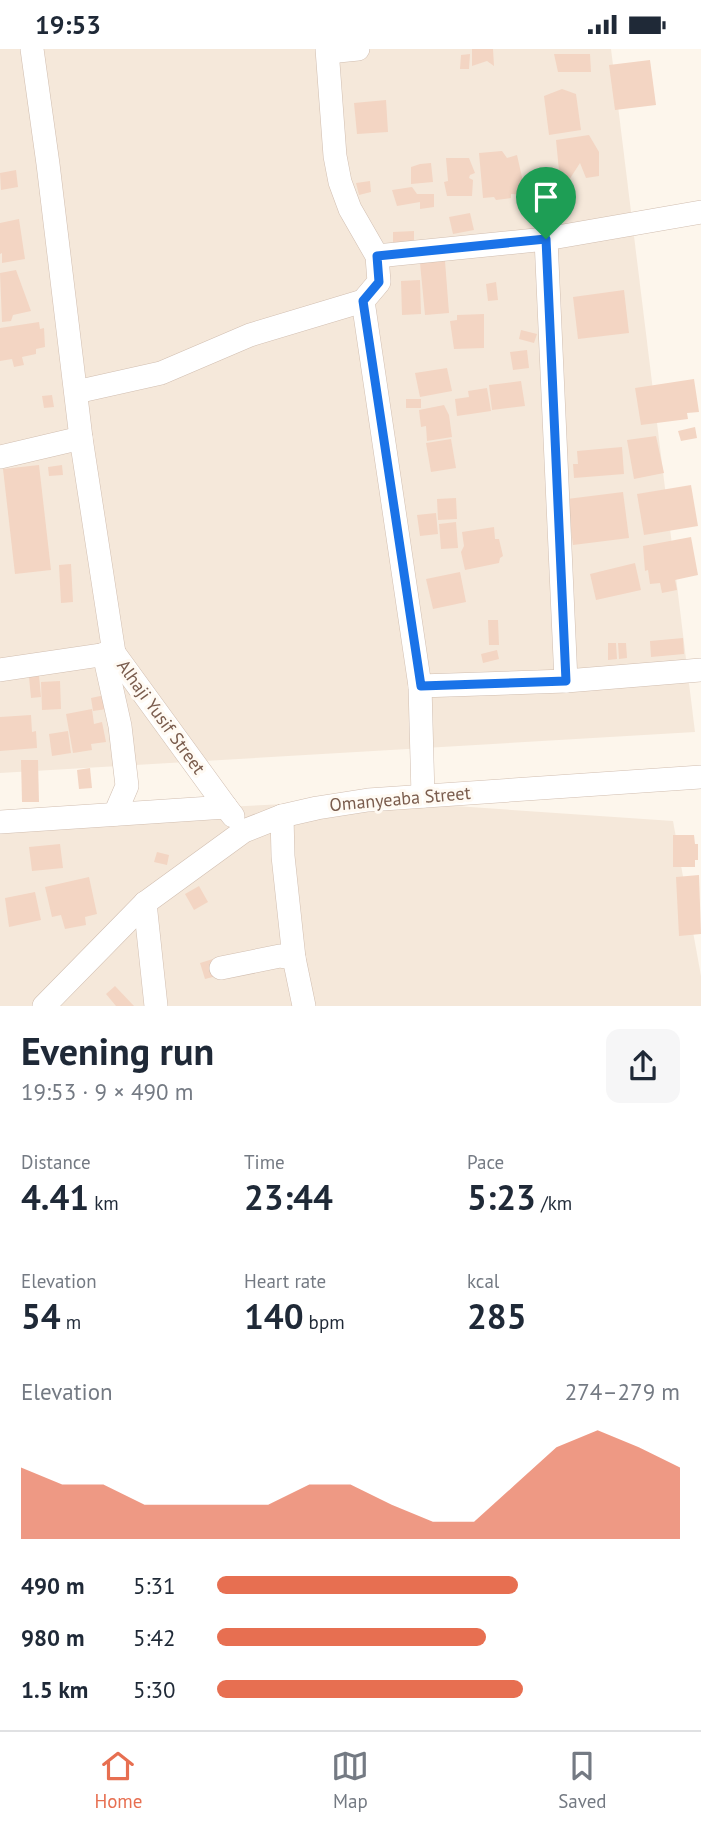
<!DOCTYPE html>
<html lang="en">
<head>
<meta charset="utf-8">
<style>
	:root { --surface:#fff; --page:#f6f6f7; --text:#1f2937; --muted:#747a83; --line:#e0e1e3; --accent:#e76f51 }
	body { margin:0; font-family:"PT Sans",sans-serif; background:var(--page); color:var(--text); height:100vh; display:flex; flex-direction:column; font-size:26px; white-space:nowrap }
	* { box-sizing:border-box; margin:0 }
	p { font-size:23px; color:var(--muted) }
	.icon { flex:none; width:38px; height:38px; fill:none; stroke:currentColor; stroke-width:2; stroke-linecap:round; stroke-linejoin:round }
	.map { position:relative; height:957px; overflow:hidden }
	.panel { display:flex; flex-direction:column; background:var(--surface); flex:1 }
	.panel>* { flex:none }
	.pin { position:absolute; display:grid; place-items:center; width:60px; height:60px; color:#fff; margin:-72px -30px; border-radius:50% 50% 50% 0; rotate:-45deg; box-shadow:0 0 7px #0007 }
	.pin .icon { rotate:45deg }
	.round { display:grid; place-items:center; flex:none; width:74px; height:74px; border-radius:14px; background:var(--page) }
	.headline { display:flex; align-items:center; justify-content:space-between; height:119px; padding:0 21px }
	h1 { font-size:38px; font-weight:700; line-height:52px }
	.figures { display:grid; grid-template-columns:repeat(3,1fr); gap:10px; height:119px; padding:7px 21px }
	.figures div { display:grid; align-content:center }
	.figures b { font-size:35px; font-weight:700 }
	.figures small { font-size:19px; font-weight:400 }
	.figures p { font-size:19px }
	.chart { height:196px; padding:14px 21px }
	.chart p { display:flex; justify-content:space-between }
	.chart svg { width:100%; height:126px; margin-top:7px; fill:var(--accent); opacity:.7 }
	ul { padding:0 21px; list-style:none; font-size:23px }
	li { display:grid; grid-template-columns:112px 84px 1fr; align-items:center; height:52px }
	li i { height:18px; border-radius:9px; background:var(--accent) }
	.status { display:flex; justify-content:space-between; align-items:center; height:49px; padding:0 35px; background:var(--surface); direction:ltr }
	.status svg { height:19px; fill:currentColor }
	.tab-bar { display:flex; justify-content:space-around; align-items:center; height:98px; border-top:2px solid var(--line); background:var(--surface); font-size:19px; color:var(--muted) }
	.tab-bar a { display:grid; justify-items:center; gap:4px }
	.tab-bar .selected { color:var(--accent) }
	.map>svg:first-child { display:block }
	.residential { fill:#f5e8da }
	.building { fill:#f3d5c3 }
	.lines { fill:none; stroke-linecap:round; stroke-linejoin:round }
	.minor-casing { stroke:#d1beb0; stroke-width:24 }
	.minor { stroke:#fff; stroke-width:23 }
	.route-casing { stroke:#fff; stroke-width:14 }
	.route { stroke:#1a73e8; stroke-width:9 }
	.labels { text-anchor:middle; stroke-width:6; stroke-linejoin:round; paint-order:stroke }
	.street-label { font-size:18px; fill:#7a5c4d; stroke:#fffaf3 }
</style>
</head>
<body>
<div class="status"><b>19:53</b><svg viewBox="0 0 49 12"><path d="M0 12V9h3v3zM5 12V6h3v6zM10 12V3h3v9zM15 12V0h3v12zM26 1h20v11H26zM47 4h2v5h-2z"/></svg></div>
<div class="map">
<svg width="701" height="957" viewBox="0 0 701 957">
	<rect width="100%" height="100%" fill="#fdf6ec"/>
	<g class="residential">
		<path d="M0,0H611L695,683L0,724Z"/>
		<path d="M368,751L673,772L701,927V957H0V769Z"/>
	</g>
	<g class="building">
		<path d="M472,0H493L494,17L487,12L472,17Z"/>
		<path d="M470,5L469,20H460L461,6Z"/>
		<path d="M554,5H590L591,23H558Z"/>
		<path d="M650,11L656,56L615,61L609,16Z"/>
		<path d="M562,40L576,45L581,81L549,86L544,47Z"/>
		<path d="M386,51L388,83L357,85L354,54Z"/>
		<path d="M589,86L599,103V127L586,129L580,114L569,131L560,132L556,91Z"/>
		<path d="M502,102L507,109L517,106L526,146L511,145V149L496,151L494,148L483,149L479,104Z"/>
		<path d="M446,109H469L475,124L470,126L469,129L473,131L472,147H447L444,133L448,132Z"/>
		<path d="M431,114L433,133L411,135V118L420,115Z"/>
		<path d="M16,121L18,138L1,141L0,124Z"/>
		<path d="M370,132L371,143L359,146L356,134Z"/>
		<path d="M412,138L417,145H434V158L420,160V153L397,157L392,141Z"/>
		<path d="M470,164L474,181L453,185L449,168Z"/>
		<path d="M19,170L25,210L2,214V204L0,205V174Z"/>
		<path d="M414,182V195H393V183Z"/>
		<path d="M445,212L449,264L425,266L420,214Z"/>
		<path d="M16,221L31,262L13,266L11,272L2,273L0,224Z"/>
		<path d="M420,231L421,265L402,266L401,232Z"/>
		<path d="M496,233L498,251L488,252L486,235Z"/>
		<path d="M624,241L629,284L578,290L573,248Z"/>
		<path d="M484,265V299L454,300L450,272L457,271V266Z"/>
		<path d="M39,273L40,280L44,279L45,298L36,300V305L22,308L24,316L14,318L12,310L0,312V279Z"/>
		<path d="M521,281L537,285L534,294L519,290Z"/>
		<path d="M527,301L529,319L513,321L510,303Z"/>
		<path d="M447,319L452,342L420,348L415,324Z"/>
		<path d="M694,330L699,363L687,364L688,370L641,376L635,339Z"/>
		<path d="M521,332L525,357L492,361L489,336Z"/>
		<path d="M487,339L491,362L457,367L455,350L469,348L468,342Z"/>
		<path d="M52,346L54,358L44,359L42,347Z"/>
		<rect x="406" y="350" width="15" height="9"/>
		<path d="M444,356L449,366L452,388L427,392L426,377L421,378L419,361Z"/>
		<path d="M695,378L697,389L681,392L678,382Z"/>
		<path d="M656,387L664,424L634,430L627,391Z"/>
		<path d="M451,390L456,419L431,423L426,394Z"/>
		<path d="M622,398L624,425L574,429L573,415H578L577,402Z"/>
		<path d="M39,416L51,521L15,525L3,420Z"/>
		<path d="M62,416L63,426L49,427L48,418Z"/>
		<path d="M691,436L698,477L644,486L637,445Z"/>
		<path d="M623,443L629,489L573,496L567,450Z"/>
		<path d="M456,449L457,470L438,471L437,450Z"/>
		<path d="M436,464L438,485L420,487L417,466Z"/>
		<path d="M456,473L458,499L441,500L439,475Z"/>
		<path d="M494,478L495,490H499L503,507L500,509L499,514L465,521L461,503L464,497L462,483Z"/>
		<path d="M691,488L698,526L675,531L677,541L662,544L660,534L650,535L648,521L645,522L643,497Z"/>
		<path d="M635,514L641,541L596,551L590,525Z"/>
		<path d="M71,515L73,553L61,554L59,516Z"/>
		<path d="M460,523L466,553L433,560L426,530Z"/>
		<path d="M488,571H498L499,596H489Z"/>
		<path d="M683,589L684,605L651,608L650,592Z"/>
		<path d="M608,594H616L617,610L608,611Z"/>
		<path d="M618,594H626L627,609L619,610Z"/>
		<path d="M497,601L499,610L483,614L481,605Z"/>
		<path d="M39,627L41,648L31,649L29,628Z"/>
		<path d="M60,632L61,660L42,661L41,633Z"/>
		<path d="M105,646L107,660L93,662L91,649Z"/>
		<path d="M92,660L94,675L102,673L106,693L91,695L92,701L73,704L66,665Z"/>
		<path d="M31,666L32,683L36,682L37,699L0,702V668Z"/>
		<path d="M68,682L71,704L52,707L49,685Z"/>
		<path d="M21,711H38L39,753H22Z"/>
		<path d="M90,719L92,739L79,740L77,721Z"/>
		<path d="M673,786H694L695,795H698V811H695V818H673Z"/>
		<path d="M60,795L63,819L32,822L29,798Z"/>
		<path d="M157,803L169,806L167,816L154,813Z"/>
		<path d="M699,826L701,885L679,887L676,828Z"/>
		<path d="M89,828L97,865L85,868L86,876L65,880L61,866L52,868L45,838Z"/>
		<path d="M199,837L208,853L194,861L185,845Z"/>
		<path d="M35,843L41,871L9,878L5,849Z"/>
		<path d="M213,910L217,927L205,930L200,914Z"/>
		<path d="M115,937L134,957H116L106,945Z"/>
	</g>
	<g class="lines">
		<defs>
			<g id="minor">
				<path d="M32,0L48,115L81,389"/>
				<path d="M327,0L335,107L340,133L350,160L377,207L379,233L363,252L420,637L423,747"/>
				<path d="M328,3L358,0"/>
				<path d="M546,190L566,632"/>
				<path d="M377,207L546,190L701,163"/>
				<path d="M76,343L161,324L250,286L363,252"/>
				<path d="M0,408L81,389L114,604"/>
				<path d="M104,605L120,677L127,737L115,765"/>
				<path d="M0,621L114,604L226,758"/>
				<path d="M420,637L566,632L701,621"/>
				<path d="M282,767L283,807L294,909"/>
				<path d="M0,773L226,758L233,767"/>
				<path d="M145,854L156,957"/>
				<path d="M221,919L280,907L294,909L304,957"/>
				<path d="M44,957L145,854L244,782L282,767L317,759L368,751L701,728"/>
			</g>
		</defs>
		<use href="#minor" class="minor-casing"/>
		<use href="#minor" class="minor"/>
	</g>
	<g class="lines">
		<defs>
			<path id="route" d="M546,190L566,632L421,637L363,252L379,233L377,207Z"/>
		</defs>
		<use href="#route" class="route-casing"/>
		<use href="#route" class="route"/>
	</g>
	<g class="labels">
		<g class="street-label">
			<text transform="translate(161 668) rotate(54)" y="6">Alhaji Yusif Street</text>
			<text transform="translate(400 750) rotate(-5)" y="6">Omanyeaba Street</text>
		</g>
	</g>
</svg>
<div class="pin" style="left:546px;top:190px;background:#1e9e55"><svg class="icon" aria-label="arrive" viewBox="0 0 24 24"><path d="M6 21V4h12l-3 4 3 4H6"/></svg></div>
</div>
<section class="panel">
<div class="headline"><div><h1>Evening run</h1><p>19:53 · 9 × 490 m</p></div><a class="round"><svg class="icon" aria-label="share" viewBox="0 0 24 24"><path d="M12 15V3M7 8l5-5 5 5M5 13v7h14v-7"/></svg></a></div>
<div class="figures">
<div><p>Distance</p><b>4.41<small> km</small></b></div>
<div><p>Time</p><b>23:44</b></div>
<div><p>Pace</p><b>5:23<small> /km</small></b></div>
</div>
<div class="figures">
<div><p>Elevation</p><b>54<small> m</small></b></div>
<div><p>Heart rate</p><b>140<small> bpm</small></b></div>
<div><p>kcal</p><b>285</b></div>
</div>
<div class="chart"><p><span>Elevation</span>274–279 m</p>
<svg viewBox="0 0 160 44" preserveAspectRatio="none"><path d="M0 44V19L10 25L20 25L30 32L40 32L50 32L60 32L70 25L80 25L90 32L100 38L110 38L120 25L130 12L140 6L150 12L160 19V44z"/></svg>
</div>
<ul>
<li><b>490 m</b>5:31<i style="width:65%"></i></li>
<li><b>980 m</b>5:42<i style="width:58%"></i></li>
<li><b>1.5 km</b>5:30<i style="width:66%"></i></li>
</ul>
</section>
<nav class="tab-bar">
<a class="selected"><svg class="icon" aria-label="home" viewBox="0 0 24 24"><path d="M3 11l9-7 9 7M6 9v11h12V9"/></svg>Home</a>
<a><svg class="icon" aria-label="map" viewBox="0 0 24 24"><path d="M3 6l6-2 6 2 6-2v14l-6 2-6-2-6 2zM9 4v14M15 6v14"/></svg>Map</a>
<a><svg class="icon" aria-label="saved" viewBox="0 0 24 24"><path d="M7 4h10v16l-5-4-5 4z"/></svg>Saved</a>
</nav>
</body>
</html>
